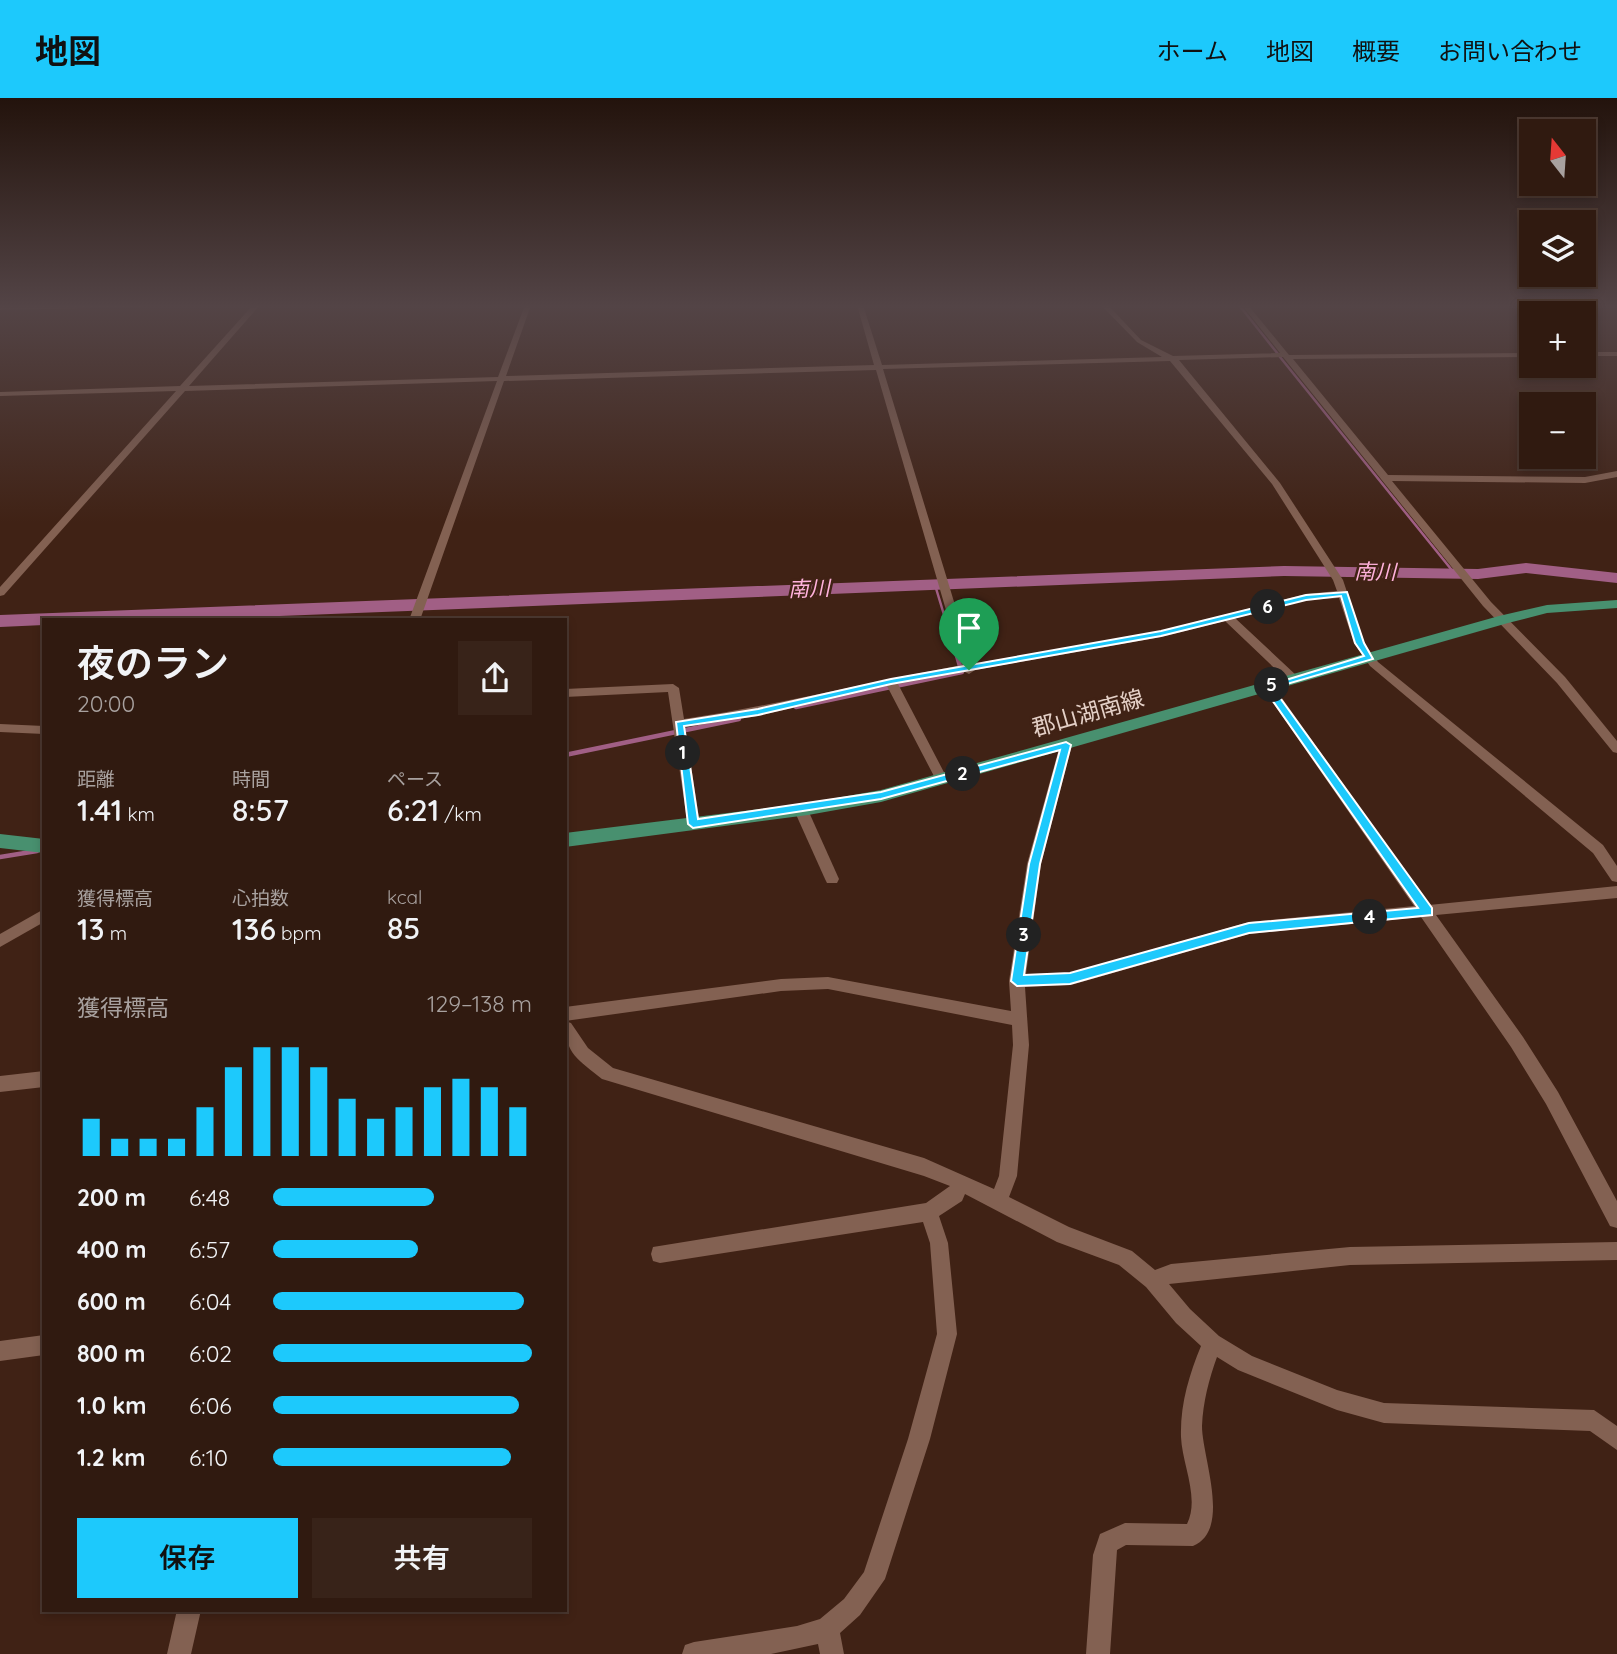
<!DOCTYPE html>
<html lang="ja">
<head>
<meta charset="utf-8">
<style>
	:root { --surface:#301a10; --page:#382319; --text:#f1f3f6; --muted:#a8a19f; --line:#4b3830; --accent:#1dc9fc }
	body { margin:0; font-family:Quicksand,"Noto Sans JP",sans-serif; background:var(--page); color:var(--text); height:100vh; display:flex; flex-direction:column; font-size:26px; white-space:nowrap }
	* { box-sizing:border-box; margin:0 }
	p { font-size:23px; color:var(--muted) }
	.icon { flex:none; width:38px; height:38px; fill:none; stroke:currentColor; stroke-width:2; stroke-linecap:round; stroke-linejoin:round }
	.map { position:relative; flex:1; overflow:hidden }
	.drawer { position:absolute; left:42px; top:520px; width:525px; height:994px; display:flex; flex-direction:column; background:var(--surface); border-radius:0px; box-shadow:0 4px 10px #0003,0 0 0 2px var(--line) }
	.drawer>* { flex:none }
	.needle { width:46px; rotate:343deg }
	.buttons { position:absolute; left:1519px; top:21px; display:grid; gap:14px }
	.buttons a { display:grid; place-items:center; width:77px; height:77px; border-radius:0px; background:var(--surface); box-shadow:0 4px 10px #0003,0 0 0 2px var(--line); font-size:35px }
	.pin { position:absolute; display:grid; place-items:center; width:60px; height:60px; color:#fff; margin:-72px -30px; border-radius:50% 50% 50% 0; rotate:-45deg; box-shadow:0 0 7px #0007 }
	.pin .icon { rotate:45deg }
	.km { position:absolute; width:35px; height:35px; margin:-18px; border-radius:50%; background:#222; color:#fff; font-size:19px; line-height:35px; text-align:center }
	.round { display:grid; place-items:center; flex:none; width:74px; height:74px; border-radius:0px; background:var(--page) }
	.head { display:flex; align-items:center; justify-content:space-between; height:119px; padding:0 35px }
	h1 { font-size:38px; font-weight:600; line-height:52px }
	.metrics { display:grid; grid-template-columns:repeat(3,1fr); gap:10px; height:119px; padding:7px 35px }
	.metrics div { display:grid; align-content:center }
	.metrics b { font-size:30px; font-weight:600 }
	.metrics small { font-size:19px; font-weight:400 }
	.metrics p { font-size:19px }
	.chart { height:196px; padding:14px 35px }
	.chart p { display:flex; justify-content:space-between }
	.chart svg { width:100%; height:126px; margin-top:7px; stroke:var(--accent); stroke-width:6 }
	.primary-button { display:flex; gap:14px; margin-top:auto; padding:14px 35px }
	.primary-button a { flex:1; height:80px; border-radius:0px; background:var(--accent); color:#111; font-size:28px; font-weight:600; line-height:80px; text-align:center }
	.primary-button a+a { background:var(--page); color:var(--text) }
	ul { padding:0 35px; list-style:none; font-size:23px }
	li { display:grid; grid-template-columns:112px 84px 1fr; align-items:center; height:52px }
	li i { height:18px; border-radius:9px; background:var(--accent) }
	header { display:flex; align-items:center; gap:42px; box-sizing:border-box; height:98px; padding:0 35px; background:var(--accent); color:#111 }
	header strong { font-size:33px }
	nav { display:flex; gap:38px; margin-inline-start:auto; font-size:24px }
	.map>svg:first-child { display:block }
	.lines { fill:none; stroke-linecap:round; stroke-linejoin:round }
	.stream-far1 { stroke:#a15f85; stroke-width:2.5 }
	.stream { stroke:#a15f85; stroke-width:4.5 }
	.river { fill:#a15f85; fill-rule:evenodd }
	.minor { fill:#836152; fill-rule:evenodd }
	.major { fill:#48906f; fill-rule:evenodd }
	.route { fill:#1dc9fc; stroke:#fff; stroke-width:2; fill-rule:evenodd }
	.labels { text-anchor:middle; stroke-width:5; stroke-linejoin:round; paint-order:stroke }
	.far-water-label { font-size:21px; font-style:italic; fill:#ffb2dc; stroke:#402215 }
	.street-label { font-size:23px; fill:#e4d0c7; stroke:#402215 }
</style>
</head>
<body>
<header>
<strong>地図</strong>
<nav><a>ホーム</a><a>地図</a><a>概要</a><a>お問い合わせ</a></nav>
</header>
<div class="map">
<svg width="1617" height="1556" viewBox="0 0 1617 1556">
	<rect width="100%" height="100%" fill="#402215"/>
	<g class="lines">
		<g class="stream-far1">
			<path d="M1239,207L1278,256"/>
			<path d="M1280,259L1455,476"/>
			<path d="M935,487L955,553"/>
		</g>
		<g class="stream">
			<path d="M955,551L960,568"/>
			<path d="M796,609L962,574"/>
			<path d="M565,657L739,621"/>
			<path d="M0,759L37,753"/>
		</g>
		<path class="river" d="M1526,465L1617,475V485L1526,475L1478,481L1284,478L181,522H44V527L0,529V517L1284,468L1478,471Z"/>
		<g class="minor">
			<path d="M143,207L140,209L0,212V208Z"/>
			<path d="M253,207H260L189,288L498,279L525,207H531L506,278L874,267L857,207H863L882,267L1162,259L1137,244L1101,207H1108L1141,242L1173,258L1280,255L1242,207H1248L1289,257L1531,255V259L1293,261L1388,377L1585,379L1617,373V379L1585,385L1392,383L1491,504L1565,579L1617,643V655L1613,654L1557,585L1483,508L1283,259L1179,262L1280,385L1343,482L1364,545L1378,564L1603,747L1617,768V784L1612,783L1593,755L1370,568L1354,545L1339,500L1306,502L1235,520L1297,578L1299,581L1293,585L1289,584L1225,523L1161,539L975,572L969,576L965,574L898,586L948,682L942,686L936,682L887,588L758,618L685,629L700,726L693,731L688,729L668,594L565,599V591L673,586L679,590L684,621C777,607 869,584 962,567L876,272L504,283L420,522H409L497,283L185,293L4,497L0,498V489L176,293L0,298V294L180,288ZM1170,263L1272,386L1333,482L1337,493L1306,496L1161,533L973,566L883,271Z"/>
			<rect x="1584" y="254" width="33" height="4"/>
			<path d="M1268,585L1272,586L1429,807L1617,788V800L1436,817L1523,939L1558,994L1617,1103V1130L1610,1128L1546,1006L1511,949L1421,819L1249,836L1071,887L1025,889L1029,947L1017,1078L1009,1099L1069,1129L1132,1153L1155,1172L1171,1166L1350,1149L1617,1144V1162L1350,1167L1169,1186L1190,1211L1219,1238L1252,1258L1337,1292L1384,1305L1594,1312L1617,1328V1352L1590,1333L1384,1325L1337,1312L1238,1272L1217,1259C1209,1281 1203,1304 1202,1328C1202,1359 1232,1432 1193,1448L1126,1447L1117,1452L1110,1556H1086L1093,1457L1100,1436L1125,1425L1187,1426C1200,1400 1182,1366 1181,1339C1180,1307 1189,1277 1201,1248L1176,1225L1146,1189L1119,1167L1057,1144L965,1096L962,1103L939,1118L948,1145L957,1236L930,1341L885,1481L860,1517L840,1535L844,1556H820L818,1546L771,1556H682L685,1547L694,1544L797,1528L820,1521L844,1501L864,1474L908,1341L937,1236L930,1145L923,1124L660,1165L653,1163L651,1156L653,1149L926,1105L950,1088L924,1078L602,981C578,961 565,957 565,923L571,925L588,950L613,970L924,1060L994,1091L999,1078L1013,947L1012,927L828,891L781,893L565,923V909L781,881L828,879L1011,913L1009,883L1027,766L1060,647L1066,643L1072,647L1041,766L1026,876L1071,875L1249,824L1414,808L1262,589Z"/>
			<path d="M0,626L44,628V636L0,634Z"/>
			<path d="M801,707L808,712L839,781L837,785H827L825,781L794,712Z"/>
			<path d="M44,811V824L0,849V836Z"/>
			<path d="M44,973V989L0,994V978Z"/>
			<path d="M44,1237V1257L0,1263V1243Z"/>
			<path d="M177,1512H201L191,1556H167Z"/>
		</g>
		<g class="major">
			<path d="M1617,502V510L1547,515L1508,525L881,704L808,717L565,749V735L808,705L881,692L1499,518L1547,507Z"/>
			<path d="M0,736L44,741V755L0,750Z"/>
		</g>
	</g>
	<linearGradient id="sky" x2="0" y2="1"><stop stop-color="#23130c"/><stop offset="0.49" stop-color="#534446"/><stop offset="1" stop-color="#534446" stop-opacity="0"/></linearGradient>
	<rect width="1617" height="425" fill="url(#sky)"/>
	<path class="route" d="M1347,494L1364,545L1373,561L1273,590L1432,810V817L1249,835L1070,886L1017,888L1011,883L1029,766L1060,652L881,701L693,730L688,726L676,624L758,611L891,581L1161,533L1306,497ZM1341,498L1355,545L1364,558L1263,589L1418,810L1249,825L1070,875L1024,877L1040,766L1071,647L1066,644L881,694L698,721L684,628L758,617L891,586L1161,538L1306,502Z"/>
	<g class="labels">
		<g class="far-water-label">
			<text transform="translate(1375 474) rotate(1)" y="7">南川</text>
			<text transform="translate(809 491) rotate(-2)" y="7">南川</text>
		</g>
		<g class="street-label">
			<text transform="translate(1088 615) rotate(-16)" y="8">郡山湖南線</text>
		</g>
	</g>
</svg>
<div class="buttons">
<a><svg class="needle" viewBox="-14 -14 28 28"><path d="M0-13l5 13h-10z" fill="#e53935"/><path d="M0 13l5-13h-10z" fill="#a8a19f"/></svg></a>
<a><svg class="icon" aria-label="layers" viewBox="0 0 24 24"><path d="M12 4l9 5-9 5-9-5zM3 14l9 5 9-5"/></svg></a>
<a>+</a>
<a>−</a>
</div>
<div class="pin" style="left:969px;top:572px;background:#1e9e55"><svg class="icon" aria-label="arrive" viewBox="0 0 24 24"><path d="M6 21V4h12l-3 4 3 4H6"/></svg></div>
<b class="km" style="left:683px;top:655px">1</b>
<b class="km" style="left:963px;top:676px">2</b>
<b class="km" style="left:1024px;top:837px">3</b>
<b class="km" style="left:1370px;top:819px">4</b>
<b class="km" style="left:1272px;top:587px">5</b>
<b class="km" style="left:1268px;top:509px">6</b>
<section class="drawer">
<div class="head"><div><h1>夜のラン</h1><p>20:00</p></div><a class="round"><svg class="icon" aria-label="share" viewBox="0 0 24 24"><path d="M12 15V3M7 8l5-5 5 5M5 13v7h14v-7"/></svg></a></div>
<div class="metrics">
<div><p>距離</p><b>1.41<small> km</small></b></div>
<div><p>時間</p><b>8:57</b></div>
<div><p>ペース</p><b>6:21<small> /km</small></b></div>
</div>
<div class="metrics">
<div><p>獲得標高</p><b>13<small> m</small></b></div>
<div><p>心拍数</p><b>136<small> bpm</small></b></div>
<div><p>kcal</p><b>85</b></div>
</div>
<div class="chart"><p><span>獲得標高</span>129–138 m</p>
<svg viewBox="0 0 160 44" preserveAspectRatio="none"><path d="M5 44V31M15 44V38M25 44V38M35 44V38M45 44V27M55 44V13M65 44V6M75 44V6M85 44V13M95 44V24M105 44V31M115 44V27M125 44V20M135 44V17M145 44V20M155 44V27"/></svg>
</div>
<ul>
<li><b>200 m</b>6:48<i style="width:62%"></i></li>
<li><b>400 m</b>6:57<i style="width:56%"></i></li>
<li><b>600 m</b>6:04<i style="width:97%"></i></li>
<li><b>800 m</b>6:02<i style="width:100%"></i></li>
<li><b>1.0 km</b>6:06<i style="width:95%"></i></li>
<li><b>1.2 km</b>6:10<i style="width:92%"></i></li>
</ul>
<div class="primary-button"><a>保存</a><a>共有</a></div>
</section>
</div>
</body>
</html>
